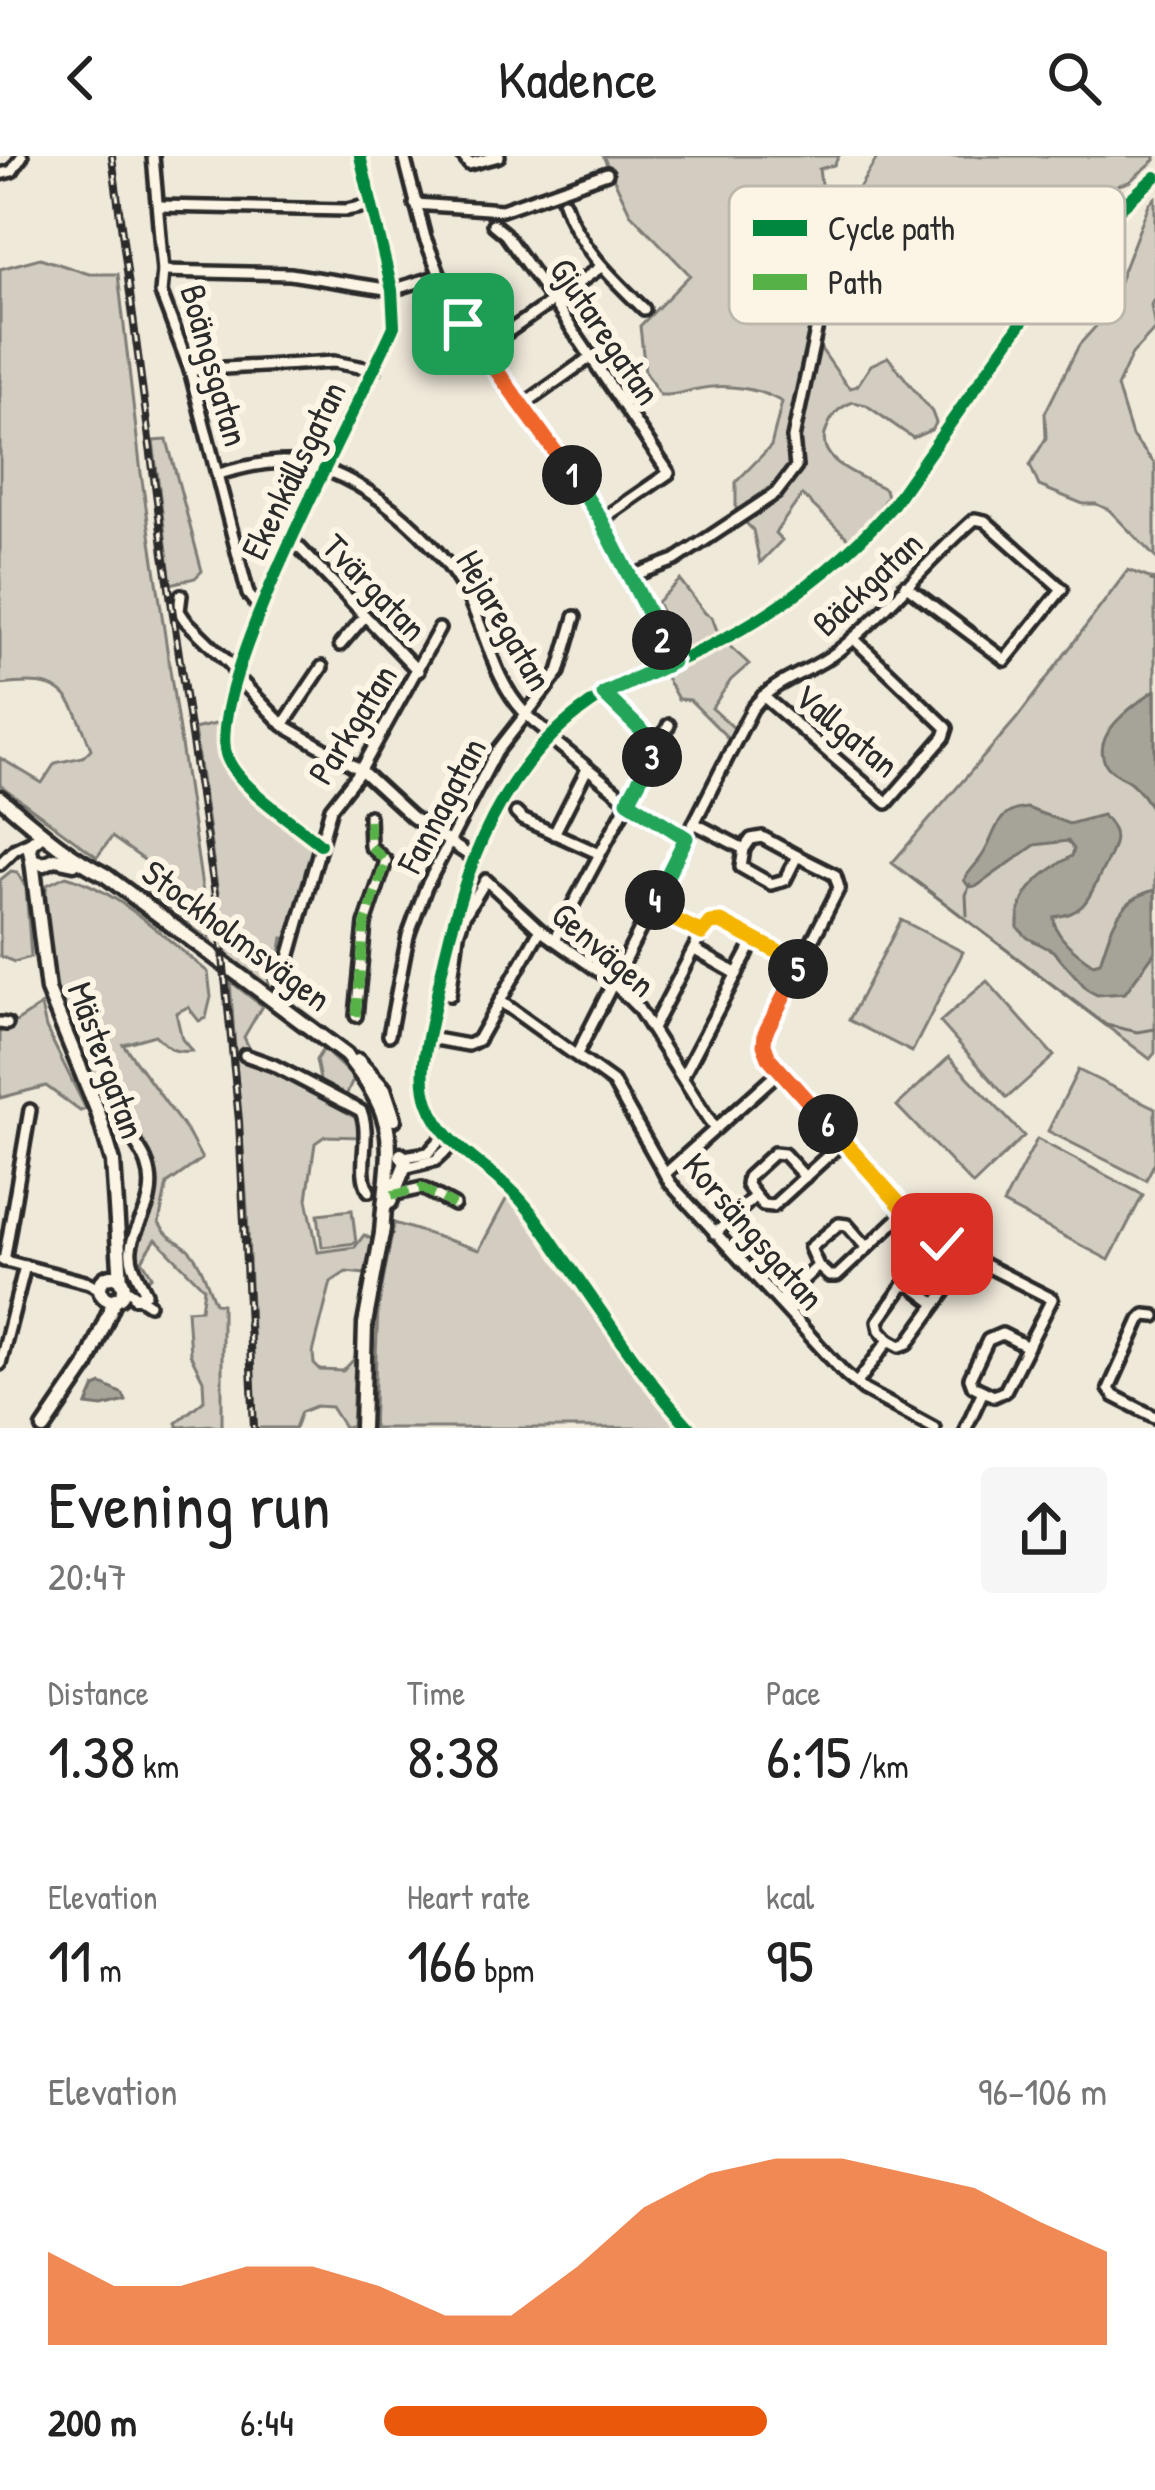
<!DOCTYPE html>
<html lang="en">
<head>
<meta charset="utf-8">
<style>
	:root { --surface:#fff; --page:#f6f6f6; --text:#222; --muted:#767676; --accent:#ea580c }
	body { margin:0; font-family:"Patrick Hand",sans-serif; background:var(--page); color:var(--text); height:100vh; display:flex; flex-direction:column; font-size:45px; white-space:nowrap }
	* { box-sizing:border-box; margin:0 }
	p { font-size:39px; color:var(--muted) }
	.icon { flex:none; width:66px; height:66px; fill:none; stroke:currentColor; stroke-width:2; stroke-linecap:round; stroke-linejoin:round }
	.map { position:relative; height:1272px; overflow:hidden }
	.sheet { display:flex; flex-direction:column; background:var(--surface); flex:1 }
	.sheet>* { flex:none }
	.pin { position:absolute; display:grid; place-items:center; width:102px; height:102px; color:#fff; margin:-51px; border-radius:24px; box-shadow:0 6px 18px #0006 }
	.km { position:absolute; width:60px; height:60px; margin:-30px; border-radius:50%; background:#222; color:#fff; font-size:33px; line-height:60px; text-align:center }
	.round { display:grid; place-items:center; flex:none; width:126px; height:126px; border-radius:12px; background:var(--page) }
	.overview { display:flex; align-items:center; justify-content:space-between; height:204px; padding:0 48px }
	h1 { font-size:66px; font-weight:600; line-height:90px }
	.stats { display:grid; grid-template-columns:repeat(3,1fr); gap:18px; height:204px; padding:12px 48px }
	.stats div { display:grid; align-content:center }
	.stats b { font-size:60px; font-weight:600 }
	.stats small { font-size:33px; font-weight:400 }
	.stats p { font-size:33px }
	.chart { height:336px; padding:24px 48px }
	.chart p { display:flex; justify-content:space-between }
	.chart svg { width:100%; height:216px; margin-top:12px; fill:var(--accent); opacity:.7 }
	ul { padding:0 48px; list-style:none; font-size:39px }
	li { display:grid; grid-template-columns:192px 144px 1fr; align-items:center; height:90px }
	li i { height:30px; border-radius:15px; background:var(--accent) }
	header { display:flex; justify-content:space-between; align-items:center; height:156px; padding:0 48px; background:var(--surface); font-size:54px; font-weight:600 }
	.map>svg:first-child { display:block }
	.green { fill:#d2cdc0; stroke:#7e7c76; stroke-width:3 }
	.water { fill:#a6a399; stroke:#75736d; stroke-width:3 }
	.lines { fill:none; stroke-linecap:round; stroke-linejoin:round }
	.stream { stroke:#75736d; stroke-width:3 }
	.minor-casing { stroke:#2b2b2b; stroke-width:18 }
	.major-casing { stroke:#2b2b2b; stroke-width:21 }
	.minor { stroke:#fcf5e5; stroke-width:9 }
	.major { stroke:#fcf5e5; stroke-width:12 }
	.rail-casing { stroke:#2b2b2b; stroke-width:8 }
	.rail { stroke:#fcf5e5; stroke-width:3; stroke-dasharray:9; stroke-linecap:butt }
	.quiet { stroke:#56b246; stroke-width:9; stroke-dasharray:18 9; stroke-linecap:butt }
	.cycleway-casing { stroke:#fcf5e5; stroke-width:20 }
	.cycleway { stroke:#00873e; stroke-width:12 }
	.split-1-casing { stroke:#fff; stroke-width:24 }
	.split-2-casing { stroke:#fff; stroke-width:24 }
	.split-3-casing { stroke:#fff; stroke-width:24 }
	.split-4-casing { stroke:#fff; stroke-width:24 }
	.split-5-casing { stroke:#fff; stroke-width:24 }
	.split-6-casing { stroke:#fff; stroke-width:24 }
	.split-7-casing { stroke:#fff; stroke-width:24 }
	.split-1 { stroke:#f0652b; stroke-width:15 }
	.split-2 { stroke:#22a559; stroke-width:15 }
	.split-3 { stroke:#22a559; stroke-width:15 }
	.split-4 { stroke:#22a559; stroke-width:15 }
	.split-5 { stroke:#f5b400; stroke-width:15 }
	.split-6 { stroke:#f0652b; stroke-width:15 }
	.split-7 { stroke:#f5b400; stroke-width:15 }
	.labels { text-anchor:middle; stroke-width:12; stroke-linejoin:round; paint-order:stroke }
	.street-label { font-size:36px; fill:#2b2b2b; stroke:#fcf5e5 }
	.key { fill:#fcf5e5; stroke:#bdb8ad; stroke-width:3 }
	.key-label { font-size:33px; fill:#2b2b2b }
</style>
</head>
<body>
<header><svg class="icon" aria-label="back" viewBox="0 0 24 24"><path d="M15 5l-7 7 7 7"/></svg>Kadence<svg class="icon" aria-label="search" viewBox="0 0 24 24"><circle cx="10" cy="10" r="6"/><path d="M15 15l6 6"/></svg></header>
<div class="map">
<svg width="1155" height="1272" viewBox="0 0 1155 1272">
	<rect width="100%" height="100%" fill="#efe9da"/>
	<filter id="ink" filterUnits="userSpaceOnUse"><feTurbulence type="fractalNoise" baseFrequency=".00833" numOctaves="2"/><feDisplacementMap in="SourceGraphic" scale="24" xChannelSelector="R" yChannelSelector="G"/><feConvolveMatrix kernelMatrix="1 2 1 2 8 2 1 2 1" color-interpolation-filters="sRGB"/></filter>
	<g filter="url(#ink)">
		<g class="green">
			<path d="M603,0H839L834,9L819,13L822,35L831,42L824,70L780,62L768,110L790,139H810L820,145L812,180L845,227L850,232L857,230L871,209L888,201L932,256L936,267L933,273L913,282L866,249L853,246C838,252 833,258 827,272C812,305 862,320 885,333L887,341L853,387L802,339L775,377L782,384L760,407L753,374L736,357V326L771,290L782,246C759,232 724,227 698,233C683,236 675,240 660,239L645,216L640,170L690,119L630,57Z"/>
			<path d="M878,0H1155V4L1129,26L1076,42L1058,40L1029,51L979,41L964,63L940,83L879,107L857,73L849,49Z"/>
			<path d="M1155,42V141L1151,149L1155,173L1132,198L1117,231L1132,280L1155,308V401L1109,354L1096,348H1083L1039,330L1030,309L1046,282L1045,257L1079,189L1106,159L1149,48Z"/>
			<path d="M40,102L89,118H118L141,317L210,785L147,737L161,716L112,681L97,701L0,629V602L42,627L55,607L83,601L91,593C69,535 65,521 0,529V113Z"/>
			<path d="M167,284L202,415L195,422L171,428L153,285Z"/>
			<path d="M1128,414L1155,424V897L1150,903L892,707L1017,562Z"/>
			<path d="M680,424L705,457L712,461L719,480L702,492L700,490L686,496L677,490L657,446Z"/>
			<path d="M725,486L749,508L731,524L712,552L735,573L729,583L690,544L678,543L664,518Z"/>
			<path d="M220,567V591L232,617L314,690L289,783L283,782L278,811L268,817L269,831L227,799L194,573Z"/>
			<path d="M11,715L17,716L26,732L31,801L14,806L0,800V724Z"/>
			<path d="M66,720C119,735 165,782 208,816L211,841L206,862L199,865L188,851L176,857L182,883L192,895C171,897 169,892 155,879L123,888L188,977L202,1003L167,1028L159,1067C167,1082 176,1083 188,1093C202,1107 207,1129 215,1147L222,1148V1272L213,1269L178,1271L176,1267L204,1244L203,1224L190,1198L187,1154L201,1153L204,1132L156,1083L142,1104L152,1120L146,1125L142,1123L133,1096L154,1007C142,980 116,970 101,949C67,868 43,825 46,734L47,729Z"/>
			<path d="M901,764L963,796L912,896L849,864Z"/>
			<path d="M230,825L262,850L244,881L256,907L357,958L362,981L325,980L315,987L307,1043L318,1096L355,1091L364,1079L373,1084L366,1118L346,1116L331,1126L313,1197L314,1208L320,1214L343,1215L355,1202L352,1271H344L331,1251L316,1250L301,1256L295,1272H256L247,1052Z"/>
			<path d="M987,825L1054,900L1007,942L940,866Z"/>
			<path d="M41,850L46,872L86,953L80,955L46,930L0,942V870L8,871Z"/>
			<path d="M323,893L354,922L345,942L321,929L316,904Z"/>
			<path d="M949,901L1024,980L973,1029L897,950Z"/>
			<path d="M1078,914L1155,952V1006L1146,1024L1048,975Z"/>
			<path d="M1037,983L1143,1039L1109,1104L1003,1048Z"/>
			<path d="M509,1038L522,1053L682,1272H373L378,1153L394,1067L479,1094Z"/>
			<path d="M352,1054L356,1087L322,1091L318,1058Z"/>
		</g>
		<g class="water">
			<path d="M1155,534V658C1148,646 1141,635 1131,627C1124,621 1112,617 1107,610C1087,580 1135,548 1155,534Z"/>
			<path d="M1027,652L1069,668L1102,659C1126,680 1111,695 1100,719C1088,744 1084,758 1054,761C1053,780 1077,797 1093,808L1100,806C1111,773 1117,743 1155,734V796L1125,837L1097,839L1088,834L1053,795L1028,782L1018,772C1016,736 1043,716 1072,700L1074,693L1068,685L1035,689L977,730L969,731L964,724C969,715 976,709 982,700C997,678 994,654 1027,652Z"/>
			<path d="M102,1228L123,1238L126,1245L103,1251L87,1249L95,1231Z"/>
		</g>
		<g class="lines">
			<g class="stream">
				<path d="M1151,425L1155,427"/>
				<path d="M909,720L1106,869L1138,876L1155,873"/>
				<path d="M967,759L966,739L970,728"/>
			</g>
			<defs>
				<g id="minor">
					<path d="M153,0L163,115L161,137L190,214L248,438L260,453"/>
					<path d="M404,0L425,82L453,151L601,364L672,506"/>
					<path d="M463,0L469,8L499,0"/>
					<path d="M0,18L12,15L22,0"/>
					<path d="M564,46C578,90 612,122 644,153"/>
					<path d="M415,48L502,54L607,17"/>
					<path d="M158,50L346,54L371,49"/>
					<path d="M493,68L505,78L553,145L669,317L601,364"/>
					<path d="M163,115L290,118L392,134L438,120"/>
					<path d="M482,194L601,111"/>
					<path d="M190,214L334,206L375,214"/>
					<path d="M523,249L592,200"/>
					<path d="M219,318C242,311 266,305 291,306C357,311 439,383 468,441C487,479 494,524 524,556C533,565 543,572 552,580"/>
					<path d="M292,384L418,515"/>
					<path d="M632,420L675,404L776,337L796,311L793,282L825,133L941,85L985,43L1029,53L1067,43L1083,47L1108,63"/>
					<path d="M181,439L179,455L185,464L231,509L236,520L283,569L361,614L412,661L473,702"/>
					<path d="M340,489L365,460"/>
					<path d="M604,538L658,591"/>
					<path d="M763,540L887,647L944,581L947,572L853,482"/>
					<path d="M283,569L322,511"/>
					<path d="M559,589L628,645L686,682"/>
					<path d="M516,657L522,663L600,698"/>
					<path d="M694,667L744,693L751,683L762,681L797,700L785,724L771,728L741,711L744,693"/>
					<path d="M554,678L587,613"/>
					<path d="M320,688C295,667 238,631 227,601C202,532 360,249 394,170L392,134L360,0"/>
					<path d="M797,700L835,719L839,732L765,877L763,889L769,902L928,1080L1052,1143L1005,1235L994,1240L983,1235"/>
					<path d="M0,708L15,693L30,686"/>
					<path d="M651,752L702,777L709,767L721,766L801,808"/>
					<path d="M554,784L669,569"/>
					<path d="M695,794L737,818"/>
					<path d="M280,834L331,652L361,614L439,473"/>
					<path d="M450,839L458,778L464,760L486,724L540,774L607,821L638,852L714,972"/>
					<path d="M500,845L613,926L670,1027L845,1218L864,1234L934,1272"/>
					<path d="M356,860L365,768L386,705L370,690L369,660"/>
					<path d="M0,867L7,868"/>
					<path d="M652,873L702,777"/>
					<path d="M389,879L408,780L426,731L495,598L559,516L575,461"/>
					<path d="M429,882L468,889L478,884L540,774"/>
					<path d="M577,898L752,553C775,522 809,518 838,495C886,458 927,404 975,363L985,365L1062,433L1005,504L905,429"/>
					<path d="M245,899L273,909L361,955C372,980 356,1014 369,1035"/>
					<path d="M683,920L755,783"/>
					<path d="M119,966C144,995 161,1019 144,1058C139,1069 132,1081 131,1093C129,1108 140,1124 146,1137L135,1142"/>
					<path d="M404,1001L428,997L445,979"/>
					<path d="M404,1012L436,1004L454,987"/>
					<path d="M665,1018L780,915"/>
					<path d="M392,1039L422,1032L454,1049"/>
					<path d="M755,1040L763,1049L773,1050L844,985"/>
					<path d="M715,1078L755,1040L747,1029L748,1021L774,997L784,998L805,1021"/>
					<path d="M2,1104L89,1127L100,1133"/>
					<path d="M4,1105L30,954"/>
					<path d="M818,1110L829,1120H837L906,1055"/>
					<path d="M123,1131L149,1148"/>
					<path d="M779,1146L818,1110L810,1092L839,1068L847,1069L867,1092"/>
					<path d="M1155,1160L1145,1159L1140,1164L1109,1233L1114,1240L1155,1261"/>
					<path d="M889,1184L900,1190L908,1187L970,1101"/>
					<path d="M0,1208L25,1110"/>
					<path d="M857,1227L889,1184L880,1174L878,1165L903,1130H912L936,1148"/>
					<path d="M690,1272C643,1222 605,1159 565,1104C547,1079 531,1052 509,1032C479,1005 442,986 428,947C417,916 429,880 435,848C456,736 490,617 590,548C625,524 666,511 704,493C777,457 839,411 892,350L1052,123L1108,63L1155,21"/>
					<path d="M966,1272L983,1235L973,1230L970,1222L988,1184L1002,1178L1028,1191"/>
				</g>
				<g id="major">
					<path d="M0,642C35,671 64,698 105,719L346,899C406,971 387,992 382,1078"/>
					<path d="M41,679L29,689L32,704L44,708L55,703L74,707"/>
					<path d="M32,704L48,834L98,956L113,1006L121,1126"/>
					<path d="M358,905L384,933L394,963"/>
					<path d="M390,1046L406,1007L401,999"/>
					<circle cx="112" cy="1132" r="12"/>
					<path d="M44,1272L86,1210L115,1143"/>
					<path d="M362,1272L365,1168L383,1072"/>
				</g>
			</defs>
			<use href="#minor" class="minor-casing"/>
			<use href="#major" class="major-casing"/>
			<use href="#minor" class="minor"/>
			<use href="#major" class="major"/>
			<defs>
				<path id="rail" d="M112,0L164,398L221,780L239,965L254,1272"/>
			</defs>
			<use href="#rail" class="rail-casing"/>
			<use href="#rail" class="rail"/>
			<g class="quiet">
				<path d="M356,860L365,768L386,705L370,690L369,660"/>
				<path d="M392,1039L422,1032L454,1049"/>
			</g>
			<defs>
				<g id="cycleway">
					<path d="M320,688C295,667 238,631 227,601C202,532 360,249 394,170L392,134L360,0"/>
					<path d="M690,1272C643,1222 605,1159 565,1104C547,1079 531,1052 509,1032C479,1005 442,986 428,947C417,916 429,880 435,848C456,736 490,617 590,548C625,524 666,511 704,493C777,457 839,411 892,350L1052,123L1108,63L1155,21"/>
				</g>
			</defs>
			<use href="#cycleway" class="cycleway-casing"/>
			<use href="#cycleway" class="cycleway"/>
		</g>
	</g>
	<g class="lines" filter="url(#ink)">
		<defs>
			<path id="split-1" d="M463,168L572,319"/>
			<path id="split-2" d="M572,319L601,364L662,484"/>
			<path id="split-3" d="M652,601L658,591L604,538L672,506L662,484"/>
			<path id="split-4" d="M652,601L628,645L686,682L655,744"/>
			<path id="split-5" d="M655,744L651,752L702,777L710,767L721,766L801,808L798,813"/>
			<path id="split-6" d="M798,813L765,877L764,889L769,902L828,968"/>
			<path id="split-7" d="M828,968L928,1080L942,1088"/>
		</defs>
		<use href="#split-1" class="split-1-casing"/>
		<use href="#split-2" class="split-2-casing"/>
		<use href="#split-3" class="split-3-casing"/>
		<use href="#split-4" class="split-4-casing"/>
		<use href="#split-5" class="split-5-casing"/>
		<use href="#split-6" class="split-6-casing"/>
		<use href="#split-7" class="split-7-casing"/>
		<use href="#split-1" class="split-1"/>
		<use href="#split-2" class="split-2"/>
		<use href="#split-3" class="split-3"/>
		<use href="#split-4" class="split-4"/>
		<use href="#split-5" class="split-5"/>
		<use href="#split-6" class="split-6"/>
		<use href="#split-7" class="split-7"/>
	</g>
	<g class="labels">
		<g class="street-label">
			<text transform="translate(606 175) rotate(56)" y="13">Gjutaregatan</text>
			<text transform="translate(215 209) rotate(74)" y="13">Boängsgatan</text>
			<text transform="translate(293 314) rotate(-64)" y="13">Ekenkällsgatan</text>
			<text transform="translate(867 427) rotate(-43)" y="13">Bäckgatan</text>
			<text transform="translate(375 431) rotate(46)" y="13">Tvärgatan</text>
			<text transform="translate(505 464) rotate(60)" y="13">Hejaregatan</text>
			<text transform="translate(352 568) rotate(-58)" y="13">Parkgatan</text>
			<text transform="translate(847 574) rotate(40)" y="13">Vallgatan</text>
			<text transform="translate(441 649) rotate(-62)" y="13">Fannagatan</text>
			<text transform="translate(237 779) rotate(37)" y="13">Stockholmsvägen</text>
			<text transform="translate(604 793) rotate(41)" y="13">Genvägen</text>
			<text transform="translate(107 904) rotate(70)" y="13">Mästergatan</text>
			<text transform="translate(754 1075) rotate(49)" y="13">Korsängsgatan</text>
		</g>
	</g>
	<rect x="729" y="30" width="396" height="138" rx="18" class="key"/>
	<rect x="753" y="64" width="54" height="16" fill="#00873e"/>
	<rect x="753" y="118" width="54" height="16" fill="#56b246"/>
	<g class="key-label">
		<text x="828" y="84">Cycle path</text>
		<text x="828" y="138">Path</text>
	</g>
</svg>
<div class="pin" style="left:463px;top:168px;background:#1e9e55"><svg class="icon" aria-label="arrive" viewBox="0 0 24 24"><path d="M6 21V4h12l-3 4 3 4H6"/></svg></div>
<div class="pin" style="left:942px;top:1088px;background:#d93025"><svg class="icon" aria-label="check" viewBox="0 0 24 24"><path d="M5 12l5 5 9-10"/></svg></div>
<b class="km" style="left:572px;top:319px">1</b>
<b class="km" style="left:662px;top:484px">2</b>
<b class="km" style="left:652px;top:601px">3</b>
<b class="km" style="left:655px;top:744px">4</b>
<b class="km" style="left:798px;top:813px">5</b>
<b class="km" style="left:828px;top:968px">6</b>
</div>
<section class="sheet">
<div class="overview"><div><h1>Evening run</h1><p>20:47</p></div><a class="round"><svg class="icon" aria-label="share" viewBox="0 0 24 24"><path d="M12 15V3M7 8l5-5 5 5M5 13v7h14v-7"/></svg></a></div>
<div class="stats">
<div><p>Distance</p><b>1.38<small> km</small></b></div>
<div><p>Time</p><b>8:38</b></div>
<div><p>Pace</p><b>6:15<small> /km</small></b></div>
</div>
<div class="stats">
<div><p>Elevation</p><b>11<small> m</small></b></div>
<div><p>Heart rate</p><b>166<small> bpm</small></b></div>
<div><p>kcal</p><b>95</b></div>
</div>
<div class="chart"><p><span>Elevation</span>96–106 m</p>
<svg viewBox="0 0 160 44" preserveAspectRatio="none"><path d="M0 44V25L10 32L20 32L30 28L40 28L50 32L60 38L70 38L80 28L90 16L100 9L110 6L120 6L130 9L140 12L150 19L160 25V44z"/></svg>
</div>
<ul>
<li><b>200 m</b>6:44<i style="width:53%"></i></li>
</ul>
</section>
</body>
</html>
